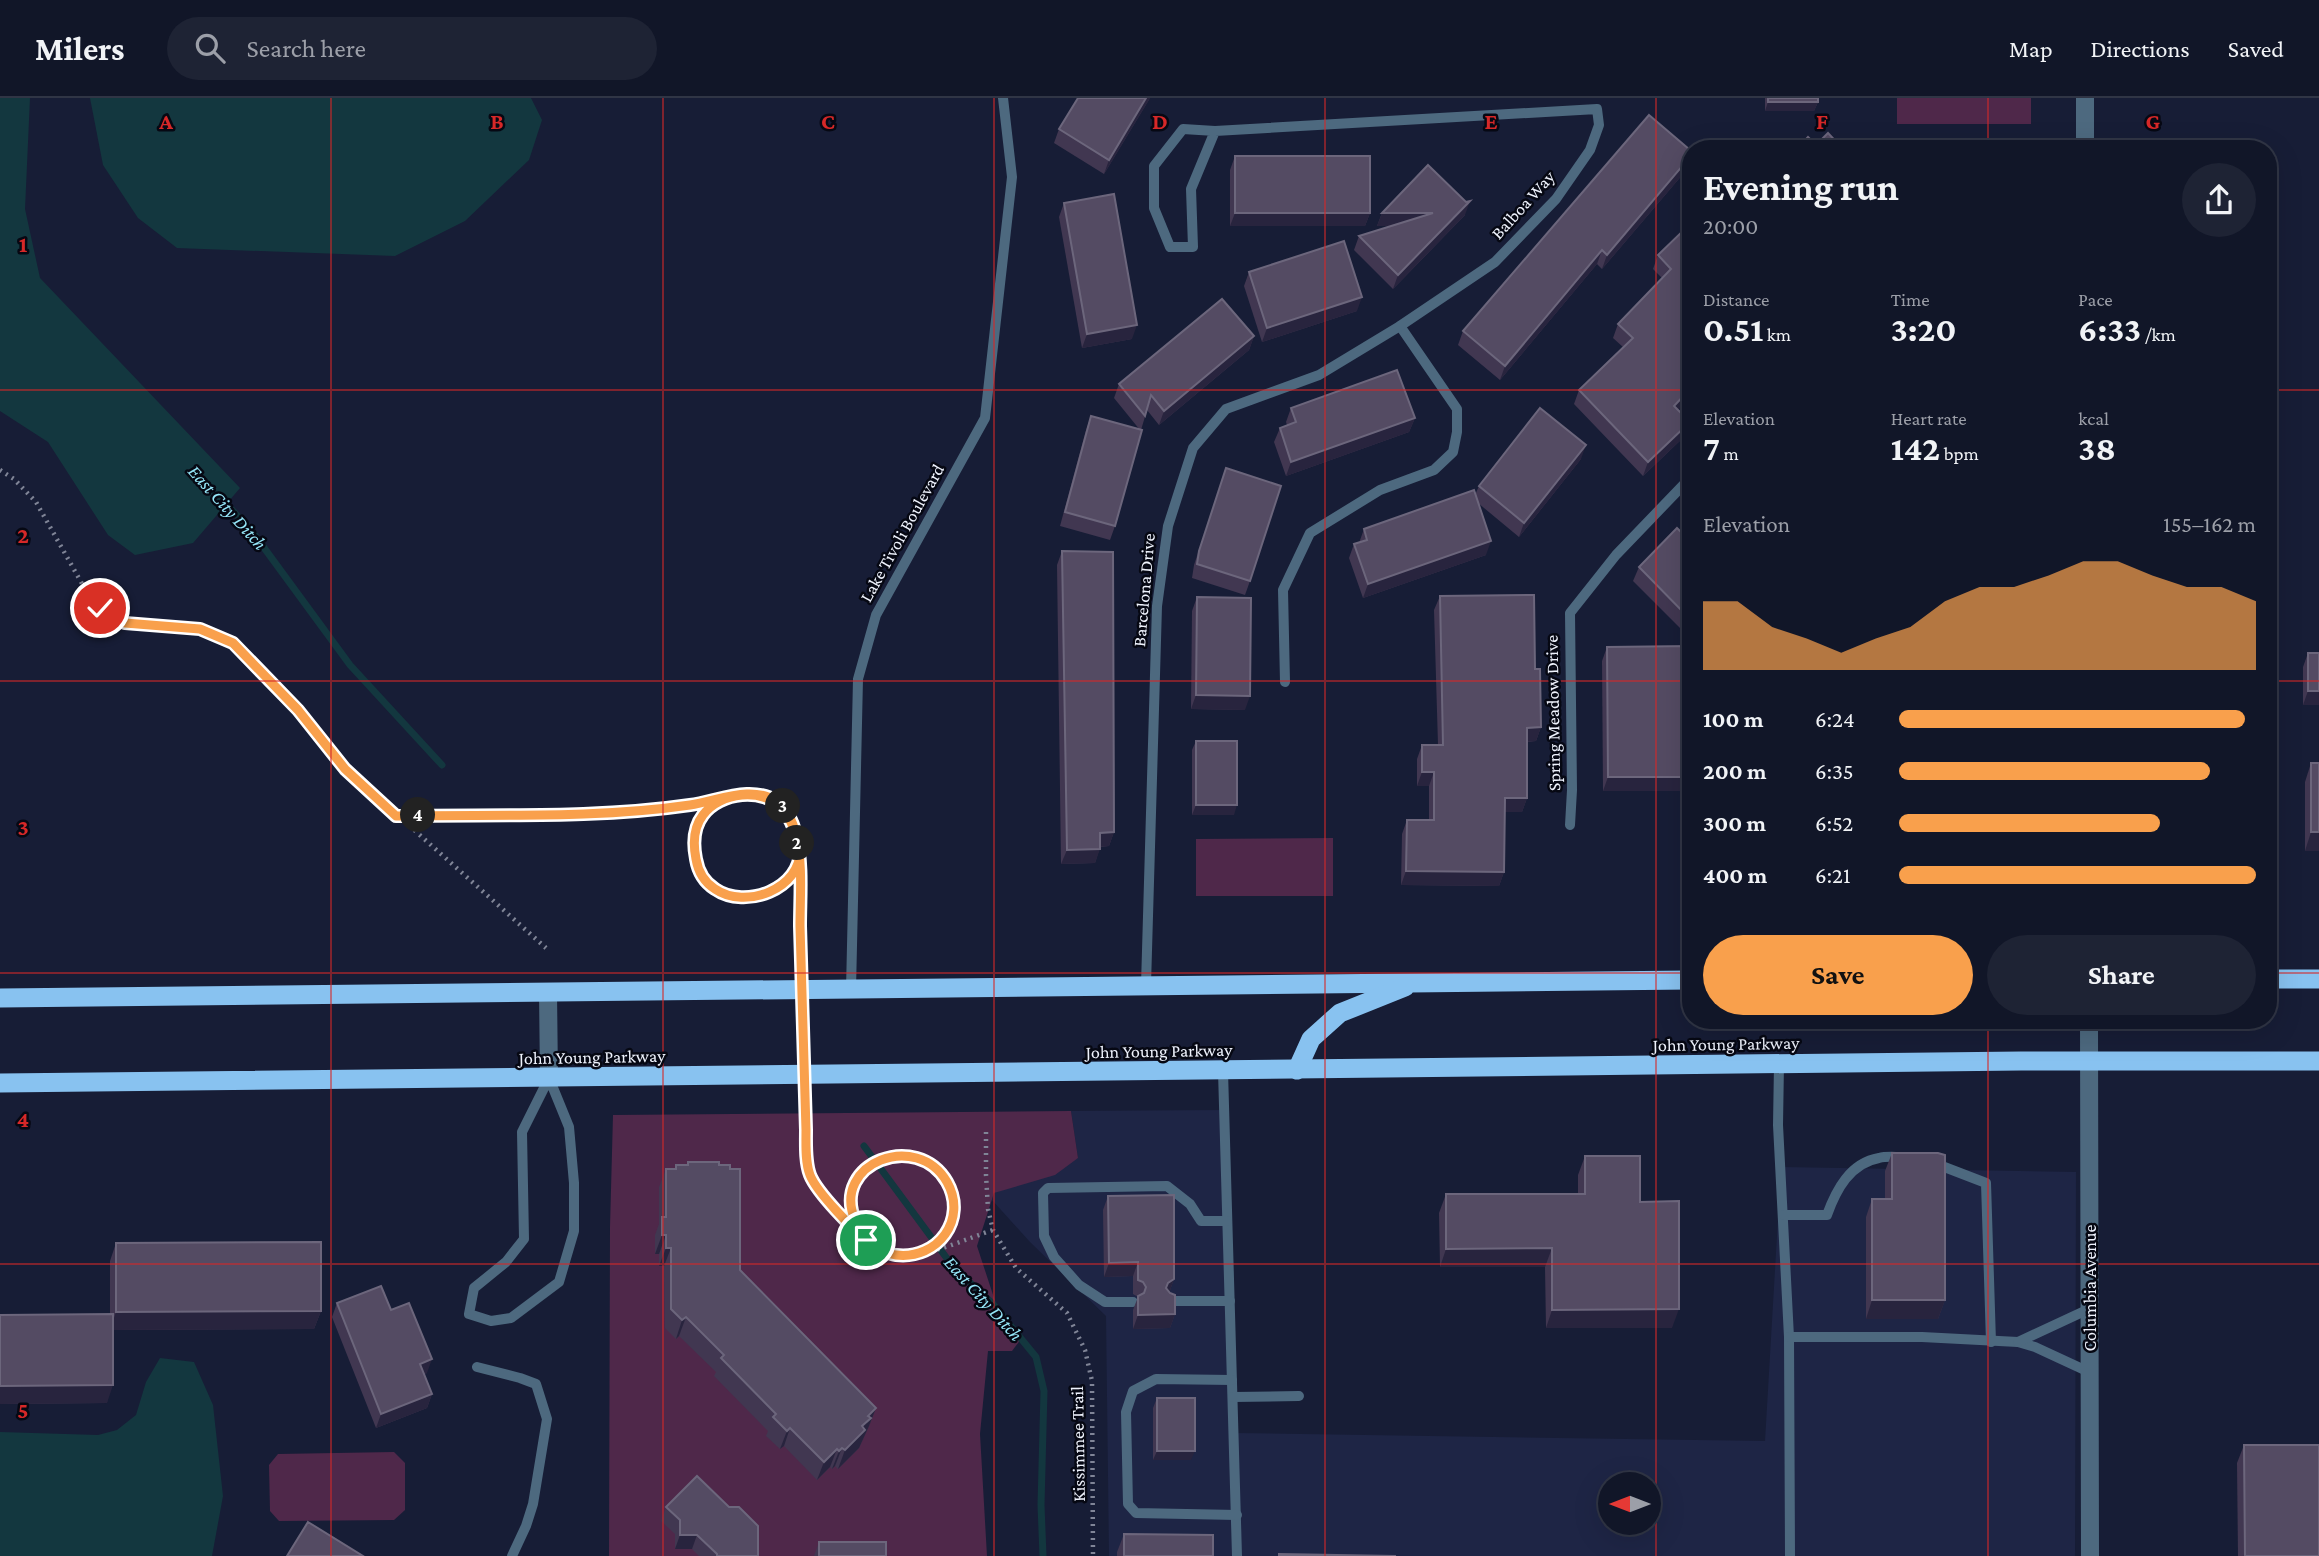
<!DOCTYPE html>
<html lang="en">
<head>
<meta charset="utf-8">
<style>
	:root { --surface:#111628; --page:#1e2334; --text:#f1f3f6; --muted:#9c9fa8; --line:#303545; --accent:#f9a04c }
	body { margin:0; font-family:"Crimson Pro",serif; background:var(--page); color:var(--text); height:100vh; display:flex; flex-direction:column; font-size:26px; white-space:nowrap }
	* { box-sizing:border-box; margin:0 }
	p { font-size:23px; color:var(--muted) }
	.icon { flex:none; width:38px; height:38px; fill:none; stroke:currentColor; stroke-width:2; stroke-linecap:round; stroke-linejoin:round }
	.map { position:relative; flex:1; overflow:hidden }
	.side { position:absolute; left:1682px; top:42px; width:595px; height:889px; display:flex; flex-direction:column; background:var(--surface); border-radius:28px; box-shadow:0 7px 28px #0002,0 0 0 2px var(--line) }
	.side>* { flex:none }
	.needle { width:46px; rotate:270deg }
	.fabs { position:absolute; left:1598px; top:1374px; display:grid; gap:14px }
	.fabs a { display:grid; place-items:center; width:63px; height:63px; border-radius:50%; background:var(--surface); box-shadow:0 7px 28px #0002,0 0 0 2px var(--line); font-size:35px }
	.pin { position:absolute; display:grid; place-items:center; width:60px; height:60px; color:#fff; margin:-30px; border:4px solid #fff; border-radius:50%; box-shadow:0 2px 7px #0007 }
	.km { position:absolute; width:35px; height:35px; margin:-18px; border-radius:50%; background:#222; color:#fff; font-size:19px; line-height:35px; text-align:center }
	.round { display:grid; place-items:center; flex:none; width:74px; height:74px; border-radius:37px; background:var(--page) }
	.headline { display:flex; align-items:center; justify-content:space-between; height:119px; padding:0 21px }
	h1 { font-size:38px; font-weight:700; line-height:52px }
	.figures { display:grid; grid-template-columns:repeat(3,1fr); gap:10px; height:119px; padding:7px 21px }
	.figures div { display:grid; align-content:center }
	.figures b { font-size:35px; font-weight:700 }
	.figures small { font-size:19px; font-weight:400 }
	.figures p { font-size:19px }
	.chart { height:196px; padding:14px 21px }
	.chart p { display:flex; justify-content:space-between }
	.chart svg { width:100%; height:126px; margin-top:7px; fill:var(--accent); opacity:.7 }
	.cta { display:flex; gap:14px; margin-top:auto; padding:14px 21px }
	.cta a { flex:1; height:80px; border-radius:42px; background:var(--accent); color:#111; font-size:28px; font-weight:700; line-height:80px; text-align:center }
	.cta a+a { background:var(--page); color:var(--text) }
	ul { padding:0 21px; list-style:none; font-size:23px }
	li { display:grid; grid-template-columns:112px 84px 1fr; align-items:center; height:52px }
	li i { height:18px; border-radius:9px; background:var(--accent) }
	header { display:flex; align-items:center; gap:42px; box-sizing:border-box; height:98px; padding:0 35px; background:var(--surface); border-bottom:2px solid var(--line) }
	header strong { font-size:33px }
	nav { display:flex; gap:38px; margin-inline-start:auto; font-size:24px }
	.search { width:490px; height:63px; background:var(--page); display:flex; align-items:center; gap:18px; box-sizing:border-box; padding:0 24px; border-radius:38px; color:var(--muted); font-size:26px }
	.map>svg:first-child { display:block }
	.built { fill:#1e2545; fill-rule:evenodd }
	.green { fill:#4f284a }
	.water { fill:#13373f }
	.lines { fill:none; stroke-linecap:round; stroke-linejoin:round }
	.stream { stroke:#13373f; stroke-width:7 }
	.path { stroke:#808597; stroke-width:4.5; stroke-dasharray:2 5; stroke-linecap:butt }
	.service { stroke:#4d697f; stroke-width:10 }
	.minor { stroke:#4d697f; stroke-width:18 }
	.tertiary { stroke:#4d697f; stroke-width:18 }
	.trunk { stroke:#88c2f0; stroke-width:19 }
	.wall { fill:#413751 }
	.shaded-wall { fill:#28243e }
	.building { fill:#544b63; stroke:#6c667c; stroke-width:2 }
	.route-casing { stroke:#fff; stroke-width:14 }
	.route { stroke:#f9a04c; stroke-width:9 }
	.grid { fill:none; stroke:#d62828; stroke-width:2; stroke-opacity:0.55 }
	.labels { text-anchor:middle; stroke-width:5; stroke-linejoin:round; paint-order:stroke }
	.street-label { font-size:18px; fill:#eff3fd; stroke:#060813 }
	.water-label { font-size:19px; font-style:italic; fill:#96e7f9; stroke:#060813 }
	.grid-label { font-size:23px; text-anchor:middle; font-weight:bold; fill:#d62828; stroke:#060813; stroke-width:5; stroke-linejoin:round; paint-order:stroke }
</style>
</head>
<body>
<header>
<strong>Milers</strong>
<div class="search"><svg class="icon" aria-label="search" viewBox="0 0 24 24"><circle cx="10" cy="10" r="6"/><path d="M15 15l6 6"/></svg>Search here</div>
<nav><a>Map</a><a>Directions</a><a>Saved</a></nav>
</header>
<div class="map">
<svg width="2319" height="1458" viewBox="0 0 2319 1458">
	<rect width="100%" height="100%" fill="#171d36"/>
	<path class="built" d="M1224,1012L1233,1335L1765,1343L1781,1069L2076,1074L2075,1458H1109L1106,1218L1030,1144L992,1102L994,1095L1078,1060L1071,1013ZM1610,1386H1648V1424H1610Z"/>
	<g class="green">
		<rect x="1897" y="0" width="134" height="26"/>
		<path d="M1333,740V798H1196V741Z"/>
		<path d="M1071,1013L1078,1060L1055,1077L994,1095L977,1148L997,1209L1021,1241L1012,1253H988L980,1336L987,1458H609L610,1129L613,1017Z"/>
		<path d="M394,1354L405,1365V1412L394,1422L279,1423L270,1413L269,1367L278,1356Z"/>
	</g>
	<g class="water">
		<path d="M0,0H30L25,111L40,180L240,390L193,445L135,457L108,437L48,344L0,313Z"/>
		<path d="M90,0H531L542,22L529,62L465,123L395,158L177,150L138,120L103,67Z"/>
		<path d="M160,1260L194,1264L213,1307L223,1398L212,1458H0V1334L98,1337L117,1332L136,1317L146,1284Z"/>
	</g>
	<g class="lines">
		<g class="stream">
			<path d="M222,401L254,436L350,567L442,667"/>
			<path d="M864,1048L954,1170L992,1205L1036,1259L1044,1293L1041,1407L1043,1458"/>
		</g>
		<g class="path">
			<path d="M0,372L14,381L36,404L85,491L100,510L125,525L200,531L234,545L298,612L346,671L546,850"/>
			<path d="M396,717C495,716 595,720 693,707C715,703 743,690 765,697C786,704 800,732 800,753C800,764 794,773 787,781C769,801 738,806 715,792C704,785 698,774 696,761C683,691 776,671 796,735C800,750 799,768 799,783C800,813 801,843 802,873"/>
			<path d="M803,913L804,957"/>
			<path d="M805,997C805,1019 802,1056 809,1076C815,1090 860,1140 873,1147C878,1151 886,1154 892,1156C931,1167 968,1126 950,1090C944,1078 933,1065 920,1061C844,1036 825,1147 901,1157C925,1160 968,1140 993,1132"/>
			<path d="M986,1034V1077L988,1111L993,1132L1016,1170L1067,1215L1085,1252L1092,1283L1093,1458"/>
		</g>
		<g class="service">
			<path d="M1285,584L1283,492L1310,435L1380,392L1434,372L1453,354L1457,334V311L1400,228"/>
			<path d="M1570,727L1572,692L1570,515L1616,457L1690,380"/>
			<path d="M1146,887L1157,508L1168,428L1193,350L1226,311L1319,277L1400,228L1495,164L1556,101L1590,52L1599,27L1597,11L1215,33L1183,31L1154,68V110L1170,149H1193L1191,91L1215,33"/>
			<path d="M851,892L858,581L876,517L985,320L1012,79L1003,0"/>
			<path d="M1779,966L1778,1027L1789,1239L1790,1458"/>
			<path d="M1223,973L1237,1458"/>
			<path d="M549,980L569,1029L574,1085V1133L559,1184L511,1220L491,1223L469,1216L474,1190L506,1164L524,1141L522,1034Z"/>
			<path d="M1934,1065L1986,1085L1991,1244"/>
			<path d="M1784,1117H1827C1836,1092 1850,1065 1879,1060C1886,1058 1894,1059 1902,1059"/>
			<path d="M1169,1203H1230"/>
			<path d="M1133,1204H1105L1079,1187L1054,1159L1044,1138L1043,1095L1048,1090L1167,1088L1190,1106L1201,1123H1227"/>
			<path d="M1789,1239H1922L2018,1244L2035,1249L2089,1274"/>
			<path d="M2018,1244L2089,1211"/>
			<path d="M477,1269L520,1280L536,1286L547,1321L533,1406L526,1428L512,1458"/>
			<path d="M1232,1282L1156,1281L1133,1293L1126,1314L1128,1406L1136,1415L1237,1417"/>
			<path d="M1233,1299L1299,1298"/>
		</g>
		<path class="minor" d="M548,894L549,980"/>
		<g class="tertiary">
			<path d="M2085,0V51"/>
			<path d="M2089,922L2090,1458"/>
		</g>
		<g class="trunk">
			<path d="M2268,881H2319"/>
			<path d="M0,900L1690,882"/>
			<path d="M1297,972L1311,941L1340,915L1405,889"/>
			<path d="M0,985L2021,963H2319"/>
		</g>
	</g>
	<g class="wall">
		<path d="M1150,0L1104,76L1054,45L1059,31Z"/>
		<path d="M1765,0H1818V4L1814,13H1765Z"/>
		<path d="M1690,52V64L1689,69L1602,171L1597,166L1500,282L1458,247L1463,233Z"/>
		<path d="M1235,58L1370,115L1365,128H1230V72Z"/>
		<path d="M1064,105L1132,241L1082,250L1059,119Z"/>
		<path d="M1382,115L1465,117L1393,191L1354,152L1359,138L1390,128H1377Z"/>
		<path d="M1690,126L1679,312L1690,324L1685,338L1643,378L1574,306L1579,292L1623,249L1613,240L1618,226L1662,180L1653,171L1658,157Z"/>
		<path d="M1249,174L1357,213L1262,244L1244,188Z"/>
		<path d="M1254,238L1249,252L1159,327L1147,312L1141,332L1115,428L1110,442L1060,428L1086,332L1091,318L1140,332L1114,300L1119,286Z"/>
		<path d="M1291,310L1415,320L1409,334L1286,378L1274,344L1280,330L1287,327L1286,324Z"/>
		<path d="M1581,361L1519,439L1478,405L1486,457L1363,500L1349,460L1354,446L1359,445L1364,431L1475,397L1479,388Z"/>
		<path d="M1226,370L1250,483L1245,497L1192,480L1194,467Z"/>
		<path d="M1690,443V540L1633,483L1639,469Z"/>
		<path d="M1062,453L1114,734L1109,748L1100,749L1095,765L1061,766L1057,467Z"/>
		<path d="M1440,498L1535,571L1541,629L1536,643L1527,644V700L1522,714H1505L1504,774L1499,788L1401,787L1402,736L1407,722H1429V688H1417V661L1422,647H1438L1434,512Z"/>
		<path d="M1197,499L1245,612L1191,611L1192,513Z"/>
		<path d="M1607,549L1690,693H1603L1602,563Z"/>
		<path d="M2308,555L2319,607H2303V569Z"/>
		<path d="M1196,643L1234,717H1192V652Z"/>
		<path d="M2311,665L2319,753H2305V684Z"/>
		<path d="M1892,1055L1945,1202L1938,1221H1866V1119L1872,1101H1885V1073Z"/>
		<path d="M1585,1058L1640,1104L1672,1230H1546L1545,1169H1440L1439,1115L1446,1096H1578V1077Z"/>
		<path d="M688,1064L740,1172L876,1310L869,1328L859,1350L838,1371L835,1368L832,1371L830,1369L817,1382L784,1348L780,1351L766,1338L768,1333L714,1278L716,1274L679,1238L676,1241L665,1230L664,1168H659V1156H655V1137L659,1126V1089L666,1071H675L676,1067H687Z"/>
		<path d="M1108,1098L1174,1181L1169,1195L1175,1216L1170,1230L1133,1231V1212L1138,1199L1133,1196V1178L1104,1179L1103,1112Z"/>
		<path d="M116,1145L321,1213L314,1231L113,1232L107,1305L0,1306V1217L110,1216V1163Z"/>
		<path d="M337,1205L391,1212L427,1275L424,1276L432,1296L427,1310L376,1330L332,1219Z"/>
		<path d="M1157,1300L1191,1362H1153V1310Z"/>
		<path d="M2244,1347L2319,1458H2238L2237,1365Z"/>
		<path d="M666,1409L758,1458H699L692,1451H675V1436L661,1423Z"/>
		<path d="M1124,1436L1213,1458H1117V1454Z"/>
		<path d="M819,1444L886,1458H814Z"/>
	</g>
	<g class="shaded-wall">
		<path d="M1146,0H1150L1104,76L1109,62Z"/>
		<path d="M1768,4H1818L1814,13H1765Z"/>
		<path d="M1690,59V64L1689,69L1602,171L1607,157Z"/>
		<path d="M1470,103L1465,117L1393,191L1398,177Z"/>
		<path d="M1235,115H1370L1365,128H1230Z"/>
		<path d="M1382,115H1433L1428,128H1377Z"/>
		<path d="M1602,152L1597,166L1500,282L1505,268Z"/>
		<path d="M1362,199L1357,213L1262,244L1267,230Z"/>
		<path d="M1137,227L1132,241L1082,250L1087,236Z"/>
		<path d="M1254,238L1249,252L1159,327L1164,313Z"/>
		<path d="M1690,291V299L1669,322L1674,308Z"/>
		<path d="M1415,320L1409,334L1286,378L1291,364Z"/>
		<path d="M1690,324L1685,338L1643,378L1648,364Z"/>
		<path d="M1586,347L1581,361L1519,439L1524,425Z"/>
		<path d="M1491,443L1486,457L1363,500L1368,486Z"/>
		<path d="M2308,593H2319V607H2303Z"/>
		<path d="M1196,597L1250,598L1245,612L1191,611Z"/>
		<path d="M1541,629L1536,643L1522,644L1527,630Z"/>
		<path d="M1422,674H1434L1429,688H1417Z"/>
		<path d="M1608,679H1690V693H1603Z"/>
		<path d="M1505,700H1527L1522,714H1500Z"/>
		<path d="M1196,707H1237L1234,717H1192Z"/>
		<path d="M1114,734L1109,748L1095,749L1100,735Z"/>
		<path d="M2311,734H2319V753H2305Z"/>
		<path d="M1100,751L1095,765L1061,766L1067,752Z"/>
		<path d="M1406,773L1504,774L1499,788L1401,787Z"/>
		<path d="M662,1137H666L659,1156H655Z"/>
		<path d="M666,1150H671L664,1168H659Z"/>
		<path d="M1552,1150L1545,1169H1440L1446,1151Z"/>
		<path d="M1138,1164L1133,1178L1104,1179L1109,1165Z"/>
		<path d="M1174,1181L1169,1195L1163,1199L1168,1185Z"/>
		<path d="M1872,1202H1945L1938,1221H1866Z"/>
		<path d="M1679,1211L1672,1230H1546L1552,1212Z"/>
		<path d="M321,1213L314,1231L110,1232L116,1214Z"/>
		<path d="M1175,1216L1170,1230L1133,1231L1138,1217Z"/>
		<path d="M686,1219L679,1238L676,1241L682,1222Z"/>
		<path d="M432,1261L427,1275L415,1280L420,1266Z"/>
		<path d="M113,1287L107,1305L0,1306V1288Z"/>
		<path d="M432,1296L427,1310L376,1330L381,1316Z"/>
		<path d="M876,1310L869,1328L859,1350L838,1371L845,1352L868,1318Z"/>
		<path d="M790,1330L784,1348L780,1351L787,1333Z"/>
		<path d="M842,1350L835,1368L832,1371L839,1353Z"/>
		<path d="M837,1351L830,1369L817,1382L824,1364Z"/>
		<path d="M1157,1353H1195L1191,1362H1153Z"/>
		<path d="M680,1437H697L692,1451H675Z"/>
	</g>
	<g class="building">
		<path d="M1078,0H1146L1109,62L1059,31Z"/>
		<rect x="1768" y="0" width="50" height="4"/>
		<path d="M1649,17L1690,52V59L1607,157L1602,152L1505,268L1463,233Z"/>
		<path d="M1828,35L1843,51H1797L1808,39L1816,47Z"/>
		<rect x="1235" y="58" width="135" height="57"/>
		<path d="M1428,67L1466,104L1470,103L1398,177L1359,138L1433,115H1382Z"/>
		<path d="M1114,96L1137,227L1087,236L1064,105Z"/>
		<path d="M1690,126V291L1674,308L1690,324L1648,364L1579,292L1633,240L1618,226L1671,171L1658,157Z"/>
		<path d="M1344,143L1362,199L1267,230L1249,174Z"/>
		<path d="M1222,201L1254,238L1164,313L1151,297L1145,318L1119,286Z"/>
		<path d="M1397,272L1415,320L1291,364L1280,330L1296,324L1291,310Z"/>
		<path d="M1540,310L1586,347L1524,425L1479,388Z"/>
		<path d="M1091,318L1142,332L1115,428L1065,414Z"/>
		<path d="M1226,370L1281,388L1250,483L1197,466L1199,453Z"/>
		<path d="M1474,392L1491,443L1368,486L1354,446L1367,442L1364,431Z"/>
		<path d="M1677,430L1690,443V521L1639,469Z"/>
		<path d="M1062,453L1113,454L1114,734L1100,735V751L1067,752Z"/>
		<path d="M1534,497L1535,571H1540L1541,629L1527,630V700H1505L1504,774L1406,773L1407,722H1434V674H1422V647H1443L1440,498Z"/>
		<path d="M1197,499L1251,500L1250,598L1196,597Z"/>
		<path d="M1690,548V679H1608L1607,549Z"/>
		<rect x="2308" y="555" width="11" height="38"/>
		<rect x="1196" y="643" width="41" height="64"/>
		<rect x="2311" y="665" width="8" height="69"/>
		<path d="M1892,1055H1938L1945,1057V1202H1872V1101H1892Z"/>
		<path d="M1585,1058H1640V1104L1679,1103V1211L1552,1212V1150L1446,1151V1096H1585Z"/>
		<path d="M688,1064H719V1067H730V1071H740V1172L876,1310L868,1318L871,1320L862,1328L865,1332L845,1352L842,1350L839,1353L837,1351L824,1364L790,1330L787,1333L773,1319L776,1316L721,1260L724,1257L686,1219L682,1222L671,1211V1150H666V1137H662V1119H666V1071H676V1067H688Z"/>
		<path d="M1174,1097V1181L1168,1185L1166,1190L1170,1195L1175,1197V1216L1138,1217V1198L1144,1195L1146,1189L1143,1184L1138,1182V1164L1109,1165L1108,1098Z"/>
		<path d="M321,1144V1213L116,1214V1145Z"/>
		<path d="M381,1188L391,1212L409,1205L432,1261L420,1266L432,1296L381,1316L337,1205Z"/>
		<path d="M113,1216V1287L0,1288V1217Z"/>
		<rect x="1157" y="1300" width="38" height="53"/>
		<path d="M2244,1347H2319V1458H2245Z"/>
		<path d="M697,1378L729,1409H739L758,1428V1458H717V1456L697,1437H680V1422L666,1409Z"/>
		<path d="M308,1424L363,1458H287Z"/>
		<path d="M1124,1436L1213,1437V1458H1124Z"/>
		<rect x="819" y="1444" width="67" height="14"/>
		<path d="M1279,1456L1396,1458H1279Z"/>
	</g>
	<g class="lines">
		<defs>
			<path id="route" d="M100,510L125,525L200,531L233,545L298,612L345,671L396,718C494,716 594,721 690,707C719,703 751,686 778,704C787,711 793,725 796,736C797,741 799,746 800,751C802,791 745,812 715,791C704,784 698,773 696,761C693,746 693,730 703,717C720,694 763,689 783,711C788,718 794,730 796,738C803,766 800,799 800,828C802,896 804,964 806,1032C806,1046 805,1064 810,1077C817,1095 854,1132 869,1145C876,1150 888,1156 896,1157C938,1162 968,1121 947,1084C917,1032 831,1065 855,1122C857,1129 863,1135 866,1142"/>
		</defs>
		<use href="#route" class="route-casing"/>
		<use href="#route" class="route"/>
	</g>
	<path class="grid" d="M331,0V1458M663,0V1458M994,0V1458M1325,0V1458M1656,0V1458M1988,0V51M0,292H1690M2268,292H2319M0,583H1690M2268,583H2319M0,875H1690M2268,875H2319M1988,922V1458M0,1166H2319"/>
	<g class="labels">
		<g class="street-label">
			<text transform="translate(1523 107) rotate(-48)" y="6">Balboa Way</text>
			<text transform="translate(902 435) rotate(-61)" y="6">Lake Tivoli Boulevard</text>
			<text transform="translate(1144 492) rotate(-85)" y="6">Barcelona Drive</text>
			<text transform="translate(1553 615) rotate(-91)" y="6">Spring Meadow Drive</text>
			<text transform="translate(1726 946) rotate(-1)" y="6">John Young Parkway</text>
			<text transform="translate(1159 953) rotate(-1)" y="6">John Young Parkway</text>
			<text transform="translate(592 959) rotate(-1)" y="6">John Young Parkway</text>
			<text transform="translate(2090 1190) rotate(-90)" y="6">Columbia Avenue</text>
			<text transform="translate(1078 1346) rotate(-91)" y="6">Kissimmee Trail</text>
		</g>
		<g class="water-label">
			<text transform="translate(228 409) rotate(48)" y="7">East City Ditch</text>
			<text transform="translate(984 1200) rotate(48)" y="7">East City Ditch</text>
		</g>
	</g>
	<g class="grid-label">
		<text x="166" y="31">A</text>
		<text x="497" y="31">B</text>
		<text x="828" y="31">C</text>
		<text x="1160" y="31">D</text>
		<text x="1491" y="31">E</text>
		<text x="1822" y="31">F</text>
		<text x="2153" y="31">G</text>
		<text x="23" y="154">1</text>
		<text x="23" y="445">2</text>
		<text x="23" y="737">3</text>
		<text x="23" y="1029">4</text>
		<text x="23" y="1320">5</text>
	</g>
</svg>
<div class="fabs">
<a><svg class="needle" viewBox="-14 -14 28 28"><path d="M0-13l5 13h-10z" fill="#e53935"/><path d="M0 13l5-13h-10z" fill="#9c9fa8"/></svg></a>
</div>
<div class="pin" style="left:866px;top:1142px;background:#1e9e55"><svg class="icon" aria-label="arrive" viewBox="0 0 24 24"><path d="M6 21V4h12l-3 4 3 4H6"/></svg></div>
<div class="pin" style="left:100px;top:510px;background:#d93025"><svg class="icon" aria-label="check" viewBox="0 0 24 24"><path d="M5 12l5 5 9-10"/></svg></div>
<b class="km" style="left:797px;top:745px">2</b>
<b class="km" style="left:783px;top:708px">3</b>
<b class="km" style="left:418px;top:717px">4</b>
<section class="side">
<div class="headline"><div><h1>Evening run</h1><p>20:00</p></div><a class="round"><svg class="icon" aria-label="share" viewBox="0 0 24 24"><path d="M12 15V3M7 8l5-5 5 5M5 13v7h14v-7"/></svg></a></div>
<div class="figures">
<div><p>Distance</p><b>0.51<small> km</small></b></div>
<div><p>Time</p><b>3:20</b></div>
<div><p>Pace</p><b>6:33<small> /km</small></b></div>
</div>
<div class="figures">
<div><p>Elevation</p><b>7<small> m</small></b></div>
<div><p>Heart rate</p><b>142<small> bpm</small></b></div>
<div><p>kcal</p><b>38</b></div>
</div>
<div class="chart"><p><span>Elevation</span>155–162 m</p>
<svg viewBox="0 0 160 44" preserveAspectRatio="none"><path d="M0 44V20L10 20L20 29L30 33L40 38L50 33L60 29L70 20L80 15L90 15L100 11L110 6L120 6L130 11L140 15L150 15L160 20V44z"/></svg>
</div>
<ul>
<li><b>100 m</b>6:24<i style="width:97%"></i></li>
<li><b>200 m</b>6:35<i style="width:87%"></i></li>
<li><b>300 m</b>6:52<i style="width:73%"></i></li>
<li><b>400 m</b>6:21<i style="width:100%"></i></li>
</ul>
<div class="cta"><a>Save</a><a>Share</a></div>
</section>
</div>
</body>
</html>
